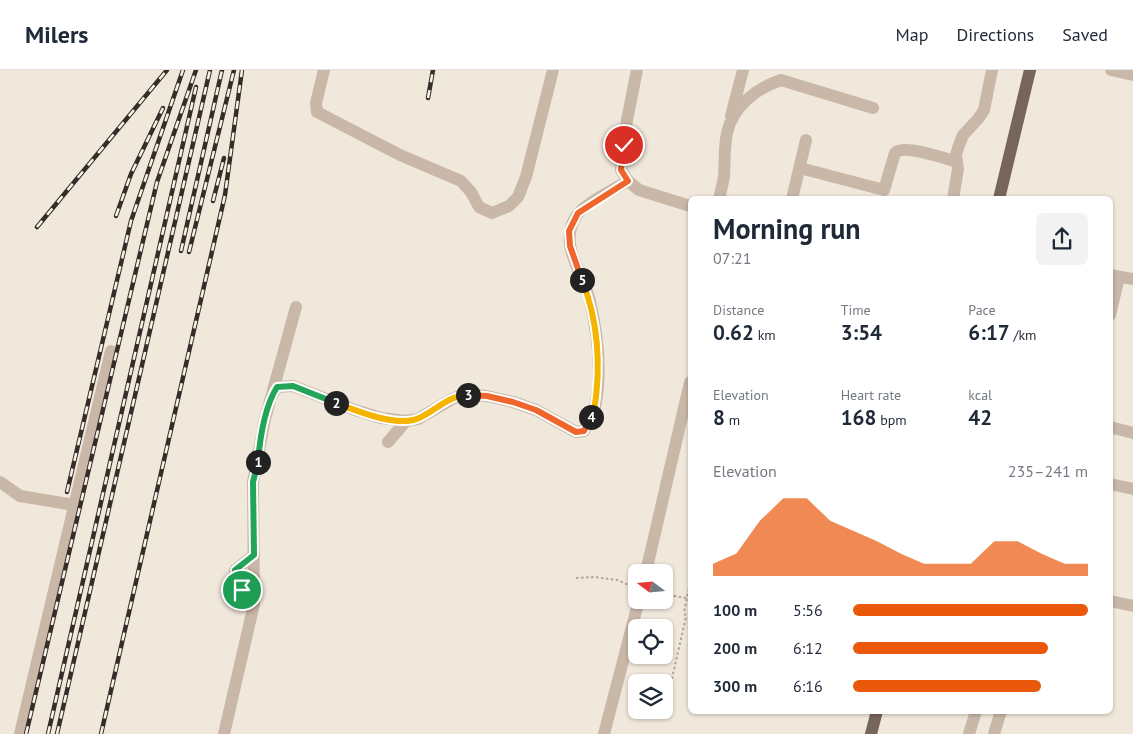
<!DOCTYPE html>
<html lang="en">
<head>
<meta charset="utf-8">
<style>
	:root { --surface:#fff; --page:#f2f2f3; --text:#1f2937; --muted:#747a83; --line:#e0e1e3; --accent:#ea580c }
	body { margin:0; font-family:"PT Sans",sans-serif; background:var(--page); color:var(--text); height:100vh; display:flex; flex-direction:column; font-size:19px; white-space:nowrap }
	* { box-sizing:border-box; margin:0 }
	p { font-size:16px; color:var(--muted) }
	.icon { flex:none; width:28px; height:28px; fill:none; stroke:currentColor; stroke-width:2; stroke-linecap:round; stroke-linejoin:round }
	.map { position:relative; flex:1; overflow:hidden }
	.side { position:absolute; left:688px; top:126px; width:425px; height:518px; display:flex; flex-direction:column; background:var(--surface); border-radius:8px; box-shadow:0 1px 4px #0004 }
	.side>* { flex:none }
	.needle { width:32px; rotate:286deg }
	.tools { position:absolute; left:628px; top:494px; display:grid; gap:10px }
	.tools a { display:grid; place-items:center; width:45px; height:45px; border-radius:8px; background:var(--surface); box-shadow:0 1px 4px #0004; font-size:25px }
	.pin { position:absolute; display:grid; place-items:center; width:42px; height:42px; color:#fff; margin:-21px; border:2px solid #fff; border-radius:50%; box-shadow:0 1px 5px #0007 }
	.km { position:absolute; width:25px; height:25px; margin:-12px; border-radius:50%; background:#222; color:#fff; font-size:14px; line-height:25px; text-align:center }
	.round { display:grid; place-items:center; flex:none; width:52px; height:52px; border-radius:8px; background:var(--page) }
	.summary { display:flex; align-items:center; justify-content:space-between; height:85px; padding:0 25px }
	h1 { font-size:28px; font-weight:700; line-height:38px }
	.figures { display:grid; grid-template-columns:repeat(3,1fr); gap:8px; height:85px; padding:5px 25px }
	.figures div { display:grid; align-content:center }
	.figures b { font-size:21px; font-weight:700 }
	.figures small { font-size:14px; font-weight:400 }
	.figures p { font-size:14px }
	.chart { height:140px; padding:10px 25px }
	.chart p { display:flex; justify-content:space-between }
	.chart svg { width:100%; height:90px; margin-top:5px; fill:var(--accent); opacity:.7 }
	ul { padding:0 25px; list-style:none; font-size:16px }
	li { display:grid; grid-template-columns:80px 60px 1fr; align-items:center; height:38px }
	li i { height:12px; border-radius:6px; background:var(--accent) }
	header { display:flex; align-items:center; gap:30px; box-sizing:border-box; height:70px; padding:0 25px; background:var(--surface); border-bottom:1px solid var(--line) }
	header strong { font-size:24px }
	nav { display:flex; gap:28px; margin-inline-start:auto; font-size:18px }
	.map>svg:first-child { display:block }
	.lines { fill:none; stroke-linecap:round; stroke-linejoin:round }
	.path { stroke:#b5a293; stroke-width:2; stroke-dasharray:2.5 2.5; stroke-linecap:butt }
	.minor { stroke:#c9b8a8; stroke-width:12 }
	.major { stroke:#78655a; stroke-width:12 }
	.rail-casing { stroke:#362d28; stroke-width:4.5 }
	.rail { stroke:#f9f2e8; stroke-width:2.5; stroke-dasharray:8; stroke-linecap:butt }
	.split-1-casing { stroke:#fff; stroke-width:10 }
	.split-2-casing { stroke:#fff; stroke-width:10 }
	.split-3-casing { stroke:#fff; stroke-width:10 }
	.split-4-casing { stroke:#fff; stroke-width:10 }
	.split-5-casing { stroke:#fff; stroke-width:10 }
	.split-6-casing { stroke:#fff; stroke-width:10 }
	.split-1 { stroke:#22a559; stroke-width:6 }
	.split-2 { stroke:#22a559; stroke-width:6 }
	.split-3 { stroke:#f5b400; stroke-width:6 }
	.split-4 { stroke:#f0652b; stroke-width:6 }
	.split-5 { stroke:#f5b400; stroke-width:6 }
	.split-6 { stroke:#f0652b; stroke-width:6 }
</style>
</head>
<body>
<header>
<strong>Milers</strong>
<nav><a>Map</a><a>Directions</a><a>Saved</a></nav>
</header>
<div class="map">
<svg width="1133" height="664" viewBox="0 0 1133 664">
	<rect width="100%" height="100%" fill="#f1e8dc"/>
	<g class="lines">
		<g class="path">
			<path d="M576,508L594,507L617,510L636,518"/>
			<path d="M664,524L686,528"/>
			<path d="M663,648L686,547L684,542L690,513"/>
		</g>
		<g class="minor">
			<path d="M324,0L316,33L317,42L400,85L461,111L471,122L479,137L492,143L509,136L518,127L526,107L553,0"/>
			<path d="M637,0L627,50L621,100L628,111L639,120L690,136"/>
			<path d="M1111,0L1133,5"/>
			<path d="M731,46L743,0"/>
			<path d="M800,98L884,120L895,83C904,74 944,88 957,92"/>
			<path d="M719,129C721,121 723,113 724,106C725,92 724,76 727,63C733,36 757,18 781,10L873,38"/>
			<path d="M792,129L806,70"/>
			<path d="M953,129L958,99L956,85L958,78L963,65L978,49L984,40L992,0"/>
			<path d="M1110,205L1133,209"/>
			<path d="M1110,245L1119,207"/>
			<path d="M272,324L296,237"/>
			<path d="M1110,357L1133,363"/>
			<path d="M388,372L406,351L418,349L452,329L465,324L487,326L513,332L536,340L576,362L584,361C587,355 592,348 594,341C603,305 598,266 590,231C583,202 557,174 577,145C583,135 616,118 628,111"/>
			<path d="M0,412L20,426L74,435"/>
			<path d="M1110,414L1133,419"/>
			<path d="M254,485L235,500L236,512L254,534"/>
			<path d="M646,502L690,312"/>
			<path d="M1110,531L1133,536"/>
			<path d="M20,664L111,281"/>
			<path d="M224,664L254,534L253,412L265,349L271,327L277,317L293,316L355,340L381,348L406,351"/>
			<path d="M604,664L639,530"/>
			<path d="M969,664L976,641"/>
			<path d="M994,664L1001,641"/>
		</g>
		<g class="major">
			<path d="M999,129L1030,0"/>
			<path d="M871,664L877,641"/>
		</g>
		<defs>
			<g id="rail">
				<path d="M428,28L433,0"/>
				<path d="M213,131L224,88"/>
				<path d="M116,146L131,104L163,38"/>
				<path d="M37,157L167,0"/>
				<path d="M181,181L222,0"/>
				<path d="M189,182L234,0"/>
				<path d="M67,422L131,151L183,0"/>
				<path d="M26,664L157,112L196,0"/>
				<path d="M48,664L196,17"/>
				<path d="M57,664L210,0"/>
				<path d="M101,664L225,125L242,0"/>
			</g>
		</defs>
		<use href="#rail" class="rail-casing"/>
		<use href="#rail" class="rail"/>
	</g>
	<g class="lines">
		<defs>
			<path id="split-1" d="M242,520L236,512L235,500L254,485L253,412L258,392"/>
			<path id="split-2" d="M258,392C260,367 264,338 277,317L293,316L336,333"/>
			<path id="split-3" d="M336,333C357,341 398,358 419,348C435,341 449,325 468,325"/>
			<path id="split-4" d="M468,325L487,326L513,332L536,340L576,362L584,361L591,347"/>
			<path id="split-5" d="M582,210C599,253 601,298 594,342L591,347"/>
			<path id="split-6" d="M582,210L570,176L569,161L578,143L628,111L621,100L624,75"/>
		</defs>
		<use href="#split-1" class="split-1-casing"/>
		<use href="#split-2" class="split-2-casing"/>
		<use href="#split-3" class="split-3-casing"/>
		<use href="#split-4" class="split-4-casing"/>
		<use href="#split-5" class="split-5-casing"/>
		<use href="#split-6" class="split-6-casing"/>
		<use href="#split-1" class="split-1"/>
		<use href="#split-2" class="split-2"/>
		<use href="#split-3" class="split-3"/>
		<use href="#split-4" class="split-4"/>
		<use href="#split-5" class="split-5"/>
		<use href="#split-6" class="split-6"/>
	</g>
</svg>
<div class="tools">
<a><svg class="needle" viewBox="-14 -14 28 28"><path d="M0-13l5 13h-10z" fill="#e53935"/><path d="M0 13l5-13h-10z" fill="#747a83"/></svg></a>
<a><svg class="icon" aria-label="locate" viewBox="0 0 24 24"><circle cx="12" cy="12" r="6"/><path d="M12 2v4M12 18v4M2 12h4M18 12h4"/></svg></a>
<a><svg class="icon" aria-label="layers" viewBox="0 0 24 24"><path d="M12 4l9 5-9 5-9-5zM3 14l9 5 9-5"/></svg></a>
</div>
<div class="pin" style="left:242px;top:520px;background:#1e9e55"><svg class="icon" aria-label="arrive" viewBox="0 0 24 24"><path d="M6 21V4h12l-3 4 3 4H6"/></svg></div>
<div class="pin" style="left:624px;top:75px;background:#d93025"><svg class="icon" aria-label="check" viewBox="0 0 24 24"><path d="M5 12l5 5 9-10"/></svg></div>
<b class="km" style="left:258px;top:392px">1</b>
<b class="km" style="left:336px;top:333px">2</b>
<b class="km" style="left:468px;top:325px">3</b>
<b class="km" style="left:591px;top:347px">4</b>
<b class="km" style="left:582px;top:210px">5</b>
<section class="side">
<div class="summary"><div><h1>Morning run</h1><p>07:21</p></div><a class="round"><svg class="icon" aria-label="share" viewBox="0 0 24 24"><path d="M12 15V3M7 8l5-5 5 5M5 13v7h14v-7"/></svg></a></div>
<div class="figures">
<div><p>Distance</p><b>0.62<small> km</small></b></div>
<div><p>Time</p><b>3:54</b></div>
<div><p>Pace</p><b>6:17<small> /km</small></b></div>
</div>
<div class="figures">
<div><p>Elevation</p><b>8<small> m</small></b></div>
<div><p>Heart rate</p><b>168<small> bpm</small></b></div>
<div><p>kcal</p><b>42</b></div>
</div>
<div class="chart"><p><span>Elevation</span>235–241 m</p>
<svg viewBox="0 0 160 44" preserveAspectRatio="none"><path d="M0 44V38L10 33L20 17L30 6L40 6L50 17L60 22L70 27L80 33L90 38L100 38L110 38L120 27L130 27L140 33L150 38L160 38V44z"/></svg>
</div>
<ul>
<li><b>100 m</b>5:56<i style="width:100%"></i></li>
<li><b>200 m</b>6:12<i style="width:83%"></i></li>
<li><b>300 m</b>6:16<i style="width:80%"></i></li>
</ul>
</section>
</div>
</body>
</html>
